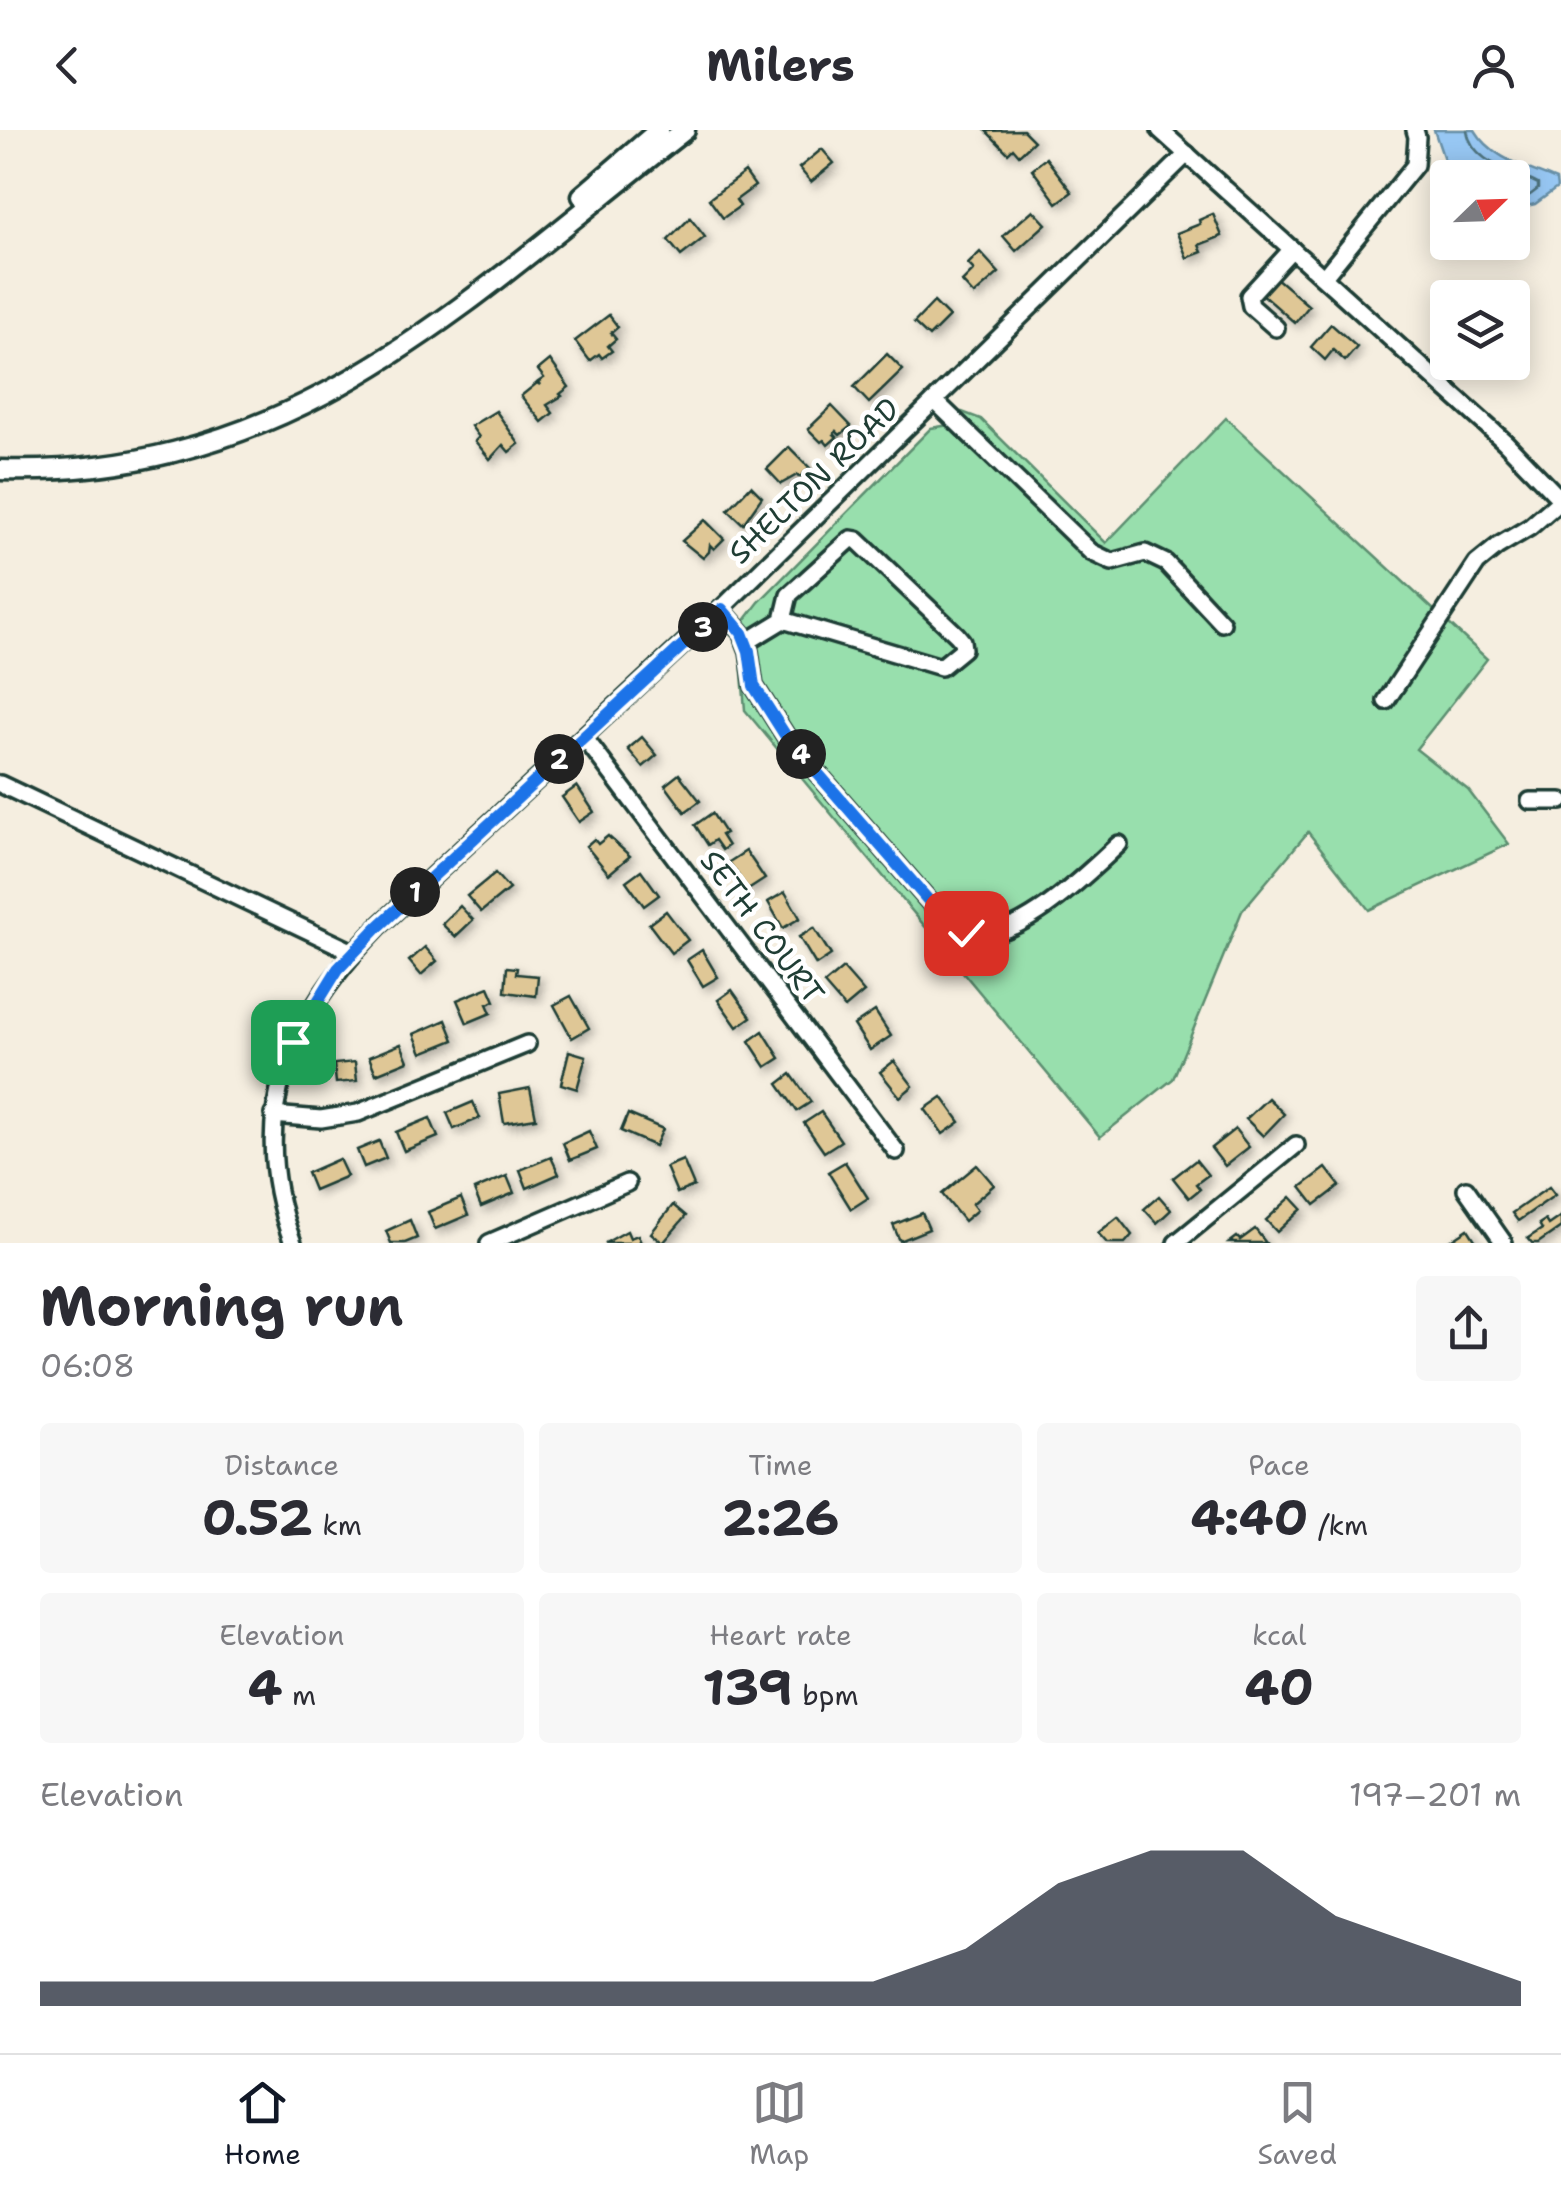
<!DOCTYPE html>
<html lang="en">
<head>
<meta charset="utf-8">
<style>
	:root { --surface:#fff; --page:#f7f7f7; --text:#2b2b33; --muted:#7c7c81; --line:#e1e1e2; --accent:#111827 }
	body { margin:0; font-family:"Shantell Sans",sans-serif; background:var(--page); color:var(--text); height:100vh; display:flex; flex-direction:column; font-size:38px; white-space:nowrap }
	* { box-sizing:border-box; margin:0 }
	p { font-size:32px; color:var(--muted) }
	.icon { flex:none; width:55px; height:55px; fill:none; stroke:currentColor; stroke-width:2; stroke-linecap:round; stroke-linejoin:round }
	.map { position:relative; height:1113px; overflow:hidden }
	.side { display:flex; flex-direction:column; background:var(--surface); flex:1 }
	.side>* { flex:none }
	.needle { width:65px; rotate:67deg }
	.controls { position:absolute; left:1430px; top:30px; display:grid; gap:20px }
	.controls a { display:grid; place-items:center; width:100px; height:100px; border-radius:10px; background:var(--surface); box-shadow:0 5px 25px #0003; font-size:50px }
	.pin { position:absolute; display:grid; place-items:center; width:85px; height:85px; color:#fff; margin:-42px; border-radius:20px; box-shadow:0 5px 15px #0006 }
	.km { position:absolute; width:50px; height:50px; margin:-25px; border-radius:50%; background:#222; color:#fff; font-size:28px; line-height:50px; text-align:center }
	.round { display:grid; place-items:center; flex:none; width:105px; height:105px; border-radius:10px; background:var(--page) }
	.head { display:flex; align-items:center; justify-content:space-between; height:170px; padding:0 40px }
	h1 { font-size:55px; font-weight:700; line-height:75px }
	.stats { display:grid; grid-template-columns:repeat(3,1fr); gap:15px; height:170px; padding:10px 40px }
	.stats div { display:grid; align-content:center; border-radius:10px; background:var(--page); text-align:center }
	.stats b { font-size:50px; font-weight:700 }
	.stats small { font-size:28px; font-weight:400 }
	.stats p { font-size:28px }
	.chart { height:280px; padding:20px 40px }
	.chart p { display:flex; justify-content:space-between }
	.chart svg { width:100%; height:180px; margin-top:10px; fill:var(--accent); opacity:.7 }
	header { display:flex; justify-content:space-between; align-items:center; height:130px; padding:0 40px; background:var(--surface); font-size:45px; font-weight:700 }
	.menu { display:flex; justify-content:space-around; align-items:center; height:140px; border-top:2px solid var(--line); background:var(--surface); font-size:28px; color:var(--muted) }
	.menu a { display:grid; justify-items:center; gap:5px }
	.menu .selected { color:var(--accent) }
	.map>svg:first-child { display:block }
	.green { fill:#98dfad; stroke:#5c8e70; stroke-width:2.5 }
	.water { fill:#97c7f3; stroke:#6790a7; stroke-width:2.5 }
	.lines { fill:none; stroke-linecap:round; stroke-linejoin:round }
	.shore { stroke:#4f7480; stroke-width:2.5 }
	.building { fill:#dfc796; stroke:#1f3d34; stroke-width:2.5; filter:url(#shadow) }
	.minor-casing { stroke:#1f3d34; stroke-width:22 }
	.major-casing { stroke:#1f3d34; stroke-width:25 }
	.minor { stroke:#fff; stroke-width:15 }
	.major { stroke:#fff; stroke-width:18 }
	.route-casing { stroke:#fff; stroke-width:20 }
	.route { stroke:#1a73e8; stroke-width:12 }
	.labels { text-anchor:middle; stroke-width:9; stroke-linejoin:round; paint-order:stroke }
	.street-label { font-size:30px; fill:#1f3d34; stroke:#fff }
</style>
</head>
<body>
<header><svg class="icon" aria-label="back" viewBox="0 0 24 24"><path d="M15 5l-7 7 7 7"/></svg>Milers<svg class="icon" aria-label="person" viewBox="0 0 24 24"><circle cx="12" cy="8" r="4"/><path d="M4 21q1-7 8-7t8 7"/></svg></header>
<div class="map">
<svg width="1561" height="1113" viewBox="0 0 1561 1113">
	<defs>
		<filter id="shadow"><feDropShadow dx="4.5" dy="4.5" stdDeviation="5" flood-color="#0004"/></filter>
	</defs>
	<rect width="100%" height="100%" fill="#f5eee0"/>
	<filter id="ink" filterUnits="userSpaceOnUse"><feTurbulence type="fractalNoise" baseFrequency=".01" numOctaves="2"/><feDisplacementMap in="SourceGraphic" scale="20" xChannelSelector="R" yChannelSelector="G"/><feConvolveMatrix kernelMatrix="1 2 1 2 8 2 1 2 1" color-interpolation-filters="sRGB"/></filter>
	<g filter="url(#ink)">
		<path class="green" d="M962,282L981,289L1106,413L1226,288L1487,529L1416,619L1468,660L1509,714L1369,780L1308,702L1242,781L1173,949L1100,1007L745,580L740,519L733,506L759,472L931,298L949,295Z"/>
		<path class="water" d="M1434,0H1475C1492,29 1526,37 1556,50L1557,58L1535,74L1513,79L1512,48L1450,47Z"/>
		<g class="lines">
			<path class="shore" d="M1467,0C1472,34 1513,40 1538,54V59L1530,65L1512,69"/>
		</g>
		<g class="building">
			<path d="M1023,0L1034,11L1019,25L1013,18L1008,23L986,1Z"/>
			<path d="M822,19L834,33L811,52L799,38Z"/>
			<path d="M1046,28L1072,62L1057,73L1032,39Z"/>
			<path d="M745,42L755,56L736,70L740,76L723,88L709,69Z"/>
			<path d="M1033,80L1046,94L1016,121L1003,106Z"/>
			<path d="M1213,84L1222,106L1199,115L1202,122L1187,128L1177,103L1200,94L1199,90Z"/>
			<path d="M690,88L705,107L681,126L668,110Z"/>
			<path d="M980,122L999,143L974,165L962,152L974,140L968,134Z"/>
			<path d="M1275,147L1309,176L1295,193L1261,163Z"/>
			<path d="M934,172L949,187L929,207L914,193Z"/>
			<path d="M609,185L618,197L611,203L616,209L608,216L612,221L602,228L599,224L590,231L575,211Z"/>
			<path d="M1331,194L1357,217L1345,231L1333,220L1325,230L1311,217Z"/>
			<path d="M887,224L903,240L869,273L854,257Z"/>
			<path d="M550,230L569,257L560,264L562,266L547,275L553,283L542,292L521,266L537,253L540,255L538,252L544,248L538,240Z"/>
			<path d="M832,276L851,296L840,305L836,301L834,304L837,307L828,315L824,310L821,312L808,299Z"/>
			<path d="M496,281L519,314L509,322L503,315L490,329L475,311L479,307L471,296Z"/>
			<path d="M789,317L810,338L800,347L797,345L781,354L767,339Z"/>
			<path d="M751,356L762,367L743,394L728,380Z"/>
			<path d="M705,390L724,409L714,419L710,415L709,422L703,428L682,411Z"/>
			<path d="M642,607L657,625L643,637L628,619Z"/>
			<path d="M679,644L700,671L685,682L665,655Z"/>
			<path d="M577,656L594,682L579,692L562,667Z"/>
			<path d="M712,683L725,703L721,705L728,716L722,720L715,710L708,715L695,695Z"/>
			<path d="M608,706L630,726L609,744L586,716L594,709L598,714Z"/>
			<path d="M746,721L765,749L748,760L729,732Z"/>
			<path d="M641,740L659,765L644,776L626,751Z"/>
			<path d="M495,743L509,759L481,782L467,766Z"/>
			<path d="M785,762L800,788L783,798L768,772Z"/>
			<path d="M460,776L473,790L455,807L442,794Z"/>
			<path d="M666,781L688,810L671,823L649,794Z"/>
			<path d="M814,798L831,825L816,835L799,807Z"/>
			<path d="M425,817L437,831L421,845L409,831Z"/>
			<path d="M702,820L718,847L703,856L687,830Z"/>
			<path d="M507,837L517,838L516,844L538,846L536,866L505,862Z"/>
			<path d="M843,838L864,862L845,878L824,854Z"/>
			<path d="M489,857L495,871L487,874L491,883L467,893L457,870Z"/>
			<path d="M732,860L751,887L737,897L718,870Z"/>
			<path d="M571,866L589,898L572,908L554,875Z"/>
			<path d="M875,881L891,906L870,920L854,895Z"/>
			<path d="M446,890L454,910L422,923L414,904Z"/>
			<path d="M763,901L780,928L766,937L749,911Z"/>
			<path d="M401,914L408,931L376,944L369,927Z"/>
			<path d="M569,921L586,926L577,959L561,954Z"/>
			<path d="M894,931L913,956L900,967L880,942Z"/>
			<path d="M355,932L357,951L336,953L334,934Z"/>
			<path d="M791,944L811,972L797,981L778,954Z"/>
			<path d="M530,958L536,988L504,993L499,964Z"/>
			<path d="M942,967L960,992L943,1004L925,979Z"/>
			<path d="M1268,968L1284,984L1263,1006L1246,989Z"/>
			<path d="M473,972L480,988L454,999L447,983Z"/>
			<path d="M821,982L841,1011L824,1022L804,993Z"/>
			<path d="M628,984L663,999L655,1016L621,1001Z"/>
			<path d="M430,988L438,1007L404,1021L396,1002Z"/>
			<path d="M1235,999L1249,1017L1225,1036L1211,1018Z"/>
			<path d="M589,1001L597,1019L570,1030L563,1013Z"/>
			<path d="M379,1011L386,1028L364,1037L357,1020Z"/>
			<path d="M551,1027L559,1044L527,1058L520,1040Z"/>
			<path d="M339,1029L347,1046L314,1060L307,1043Z"/>
			<path d="M683,1030L694,1056L677,1063L666,1037Z"/>
			<path d="M1196,1030L1208,1045L1196,1054L1200,1059L1189,1068L1173,1048Z"/>
			<path d="M845,1032L868,1068L851,1079L828,1042Z"/>
			<path d="M977,1035L994,1055L972,1074L977,1080L964,1091L942,1064Z"/>
			<path d="M1326,1038L1340,1056L1315,1075L1301,1057Z"/>
			<path d="M507,1046L514,1063L481,1077L474,1060Z"/>
			<path d="M1549,1057L1555,1065L1518,1091L1512,1083Z"/>
			<path d="M1159,1066L1171,1080L1157,1093L1144,1079Z"/>
			<path d="M1291,1067L1302,1079L1277,1102L1266,1090Z"/>
			<path d="M461,1068L468,1085L435,1099L428,1082Z"/>
			<path d="M673,1075L686,1086L663,1113L651,1103Z"/>
			<path d="M922,1083L929,1099L900,1111L893,1095Z"/>
			<path d="M1561,1086V1097L1538,1113H1532L1528,1108L1542,1099L1539,1094L1545,1090L1548,1095Z"/>
			<path d="M1118,1087L1132,1105L1125,1113H1107L1098,1103Z"/>
			<path d="M410,1090L417,1108L405,1113H391L386,1101Z"/>
			<path d="M1255,1099L1266,1113H1229L1237,1107L1240,1110Z"/>
			<path d="M1468,1099L1477,1113H1447Z"/>
			<path d="M627,1101L630,1108L638,1105L641,1113H605Z"/>
		</g>
		<g class="lines">
			<defs>
				<g id="minor">
					<path d="M1160,0L1505,312L1561,370"/>
					<path d="M1324,147L1415,35L1417,7L1415,0"/>
					<path d="M1276,198L1251,176L1249,166L1292,119"/>
					<path d="M935,271L1091,422L1112,432L1145,423L1166,433L1222,493"/>
					<path d="M721,479L742,503L749,521L754,556L787,608L935,778C944,787 953,798 966,802C1013,819 1087,743 1119,714"/>
					<path d="M747,512L783,490L789,465L851,409L857,410L957,505L962,511L963,519L941,537L783,490"/>
					<path d="M1386,571L1477,433L1498,416L1530,397L1561,370"/>
					<path d="M584,607L896,1021"/>
					<path d="M0,654L353,822"/>
					<path d="M1530,671H1561"/>
					<path d="M273,985L321,989L358,983L527,914"/>
					<path d="M1466,1059L1504,1113"/>
					<path d="M293,1113C245,987 288,889 378,797L721,479L1187,24"/>
					<path d="M489,1113L627,1053"/>
					<path d="M1176,1113L1296,1015"/>
				</g>
				<g id="major">
					<path d="M582,66L659,0"/>
					<path d="M0,340C297,349 468,168 685,0"/>
				</g>
			</defs>
			<use href="#minor" class="minor-casing"/>
			<use href="#major" class="major-casing"/>
			<use href="#minor" class="minor"/>
			<use href="#major" class="major"/>
		</g>
	</g>
	<g class="lines" filter="url(#ink)">
		<defs>
			<path id="route" d="M293,912L338,839L378,797L722,479L742,503L749,521L754,556L787,608L935,778L966,803"/>
		</defs>
		<use href="#route" class="route-casing"/>
		<use href="#route" class="route"/>
	</g>
	<g class="labels">
		<g class="street-label">
			<text transform="translate(814 351) rotate(-44)" y="10">SHELTON ROAD</text>
			<text transform="translate(762 797) rotate(53)" y="10">SETH COURT</text>
		</g>
	</g>
</svg>
<div class="controls">
<a><svg class="needle" viewBox="-14 -14 28 28"><path d="M0-13l5 13h-10z" fill="#e53935"/><path d="M0 13l5-13h-10z" fill="#7c7c81"/></svg></a>
<a><svg class="icon" aria-label="layers" viewBox="0 0 24 24"><path d="M12 4l9 5-9 5-9-5zM3 14l9 5 9-5"/></svg></a>
</div>
<div class="pin" style="left:293px;top:912px;background:#1e9e55"><svg class="icon" aria-label="arrive" viewBox="0 0 24 24"><path d="M6 21V4h12l-3 4 3 4H6"/></svg></div>
<div class="pin" style="left:966px;top:803px;background:#d93025"><svg class="icon" aria-label="check" viewBox="0 0 24 24"><path d="M5 12l5 5 9-10"/></svg></div>
<b class="km" style="left:415px;top:762px">1</b>
<b class="km" style="left:559px;top:629px">2</b>
<b class="km" style="left:703px;top:497px">3</b>
<b class="km" style="left:801px;top:624px">4</b>
</div>
<section class="side">
<div class="head"><div><h1>Morning run</h1><p>06:08</p></div><a class="round"><svg class="icon" aria-label="share" viewBox="0 0 24 24"><path d="M12 15V3M7 8l5-5 5 5M5 13v7h14v-7"/></svg></a></div>
<div class="stats">
<div><p>Distance</p><b>0.52<small> km</small></b></div>
<div><p>Time</p><b>2:26</b></div>
<div><p>Pace</p><b>4:40<small> /km</small></b></div>
</div>
<div class="stats">
<div><p>Elevation</p><b>4<small> m</small></b></div>
<div><p>Heart rate</p><b>139<small> bpm</small></b></div>
<div><p>kcal</p><b>40</b></div>
</div>
<div class="chart"><p><span>Elevation</span>197–201 m</p>
<svg viewBox="0 0 160 44" preserveAspectRatio="none"><path d="M0 44V38L10 38L20 38L30 38L40 38L50 38L60 38L70 38L80 38L90 38L100 30L110 14L120 6L130 6L140 22L150 30L160 38V44z"/></svg>
</div>
</section>
<nav class="menu">
<a class="selected"><svg class="icon" aria-label="home" viewBox="0 0 24 24"><path d="M3 11l9-7 9 7M6 9v11h12V9"/></svg>Home</a>
<a><svg class="icon" aria-label="map" viewBox="0 0 24 24"><path d="M3 6l6-2 6 2 6-2v14l-6 2-6-2-6 2zM9 4v14M15 6v14"/></svg>Map</a>
<a><svg class="icon" aria-label="saved" viewBox="0 0 24 24"><path d="M7 4h10v16l-5-4-5 4z"/></svg>Saved</a>
</nav>
</body>
</html>
